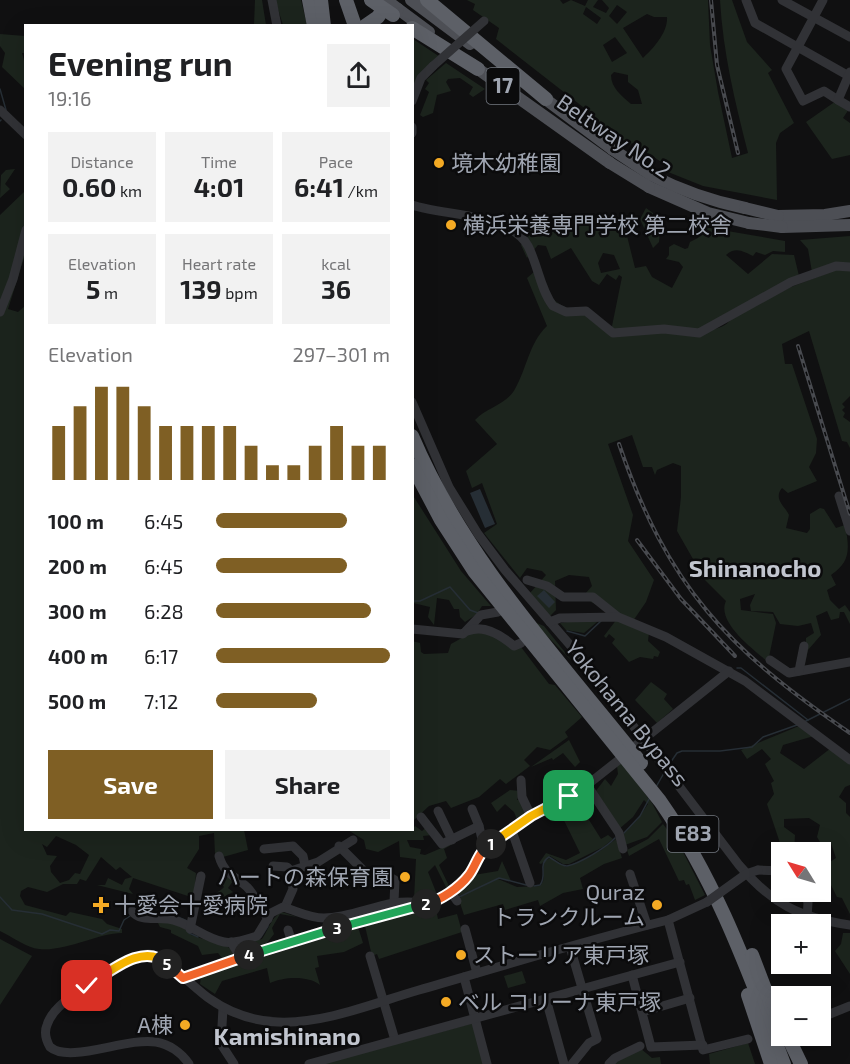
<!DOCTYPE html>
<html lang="en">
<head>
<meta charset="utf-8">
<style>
	:root { --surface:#fff; --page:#f2f2f2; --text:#202124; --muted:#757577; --accent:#7f5f24 }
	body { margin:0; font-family:"Exo 2","Noto Sans JP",sans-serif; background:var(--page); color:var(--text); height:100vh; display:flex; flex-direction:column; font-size:22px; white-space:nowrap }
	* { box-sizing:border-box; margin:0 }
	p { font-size:20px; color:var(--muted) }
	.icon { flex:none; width:33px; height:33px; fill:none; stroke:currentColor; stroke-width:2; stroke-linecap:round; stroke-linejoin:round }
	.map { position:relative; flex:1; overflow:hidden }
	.details { position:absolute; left:24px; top:24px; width:390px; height:807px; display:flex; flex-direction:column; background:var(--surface); border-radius:0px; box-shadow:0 6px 24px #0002 }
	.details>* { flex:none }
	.needle { width:39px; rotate:307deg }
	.controls { position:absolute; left:771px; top:842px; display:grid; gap:12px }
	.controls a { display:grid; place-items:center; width:60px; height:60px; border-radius:0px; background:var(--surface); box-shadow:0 6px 24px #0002; font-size:30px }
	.pin { position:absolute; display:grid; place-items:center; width:51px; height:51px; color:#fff; margin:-26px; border-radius:12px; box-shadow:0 3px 9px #0006 }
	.km { position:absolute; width:30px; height:30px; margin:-15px; border-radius:50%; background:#222; color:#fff; font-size:16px; line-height:30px; text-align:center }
	.round { display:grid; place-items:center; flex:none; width:63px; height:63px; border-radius:0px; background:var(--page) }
	.summary { display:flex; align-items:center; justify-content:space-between; height:102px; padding:0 24px }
	h1 { font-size:33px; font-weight:700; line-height:45px }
	.stats { display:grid; grid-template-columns:repeat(3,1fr); gap:9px; height:102px; padding:6px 24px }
	.stats div { display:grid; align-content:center; border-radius:0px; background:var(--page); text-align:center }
	.stats b { font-size:26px; font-weight:700 }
	.stats small { font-size:16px; font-weight:400 }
	.stats p { font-size:16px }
	.chart { height:168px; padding:12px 24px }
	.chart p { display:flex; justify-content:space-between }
	.chart svg { width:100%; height:108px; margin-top:6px; stroke:var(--accent); stroke-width:6 }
	.button { display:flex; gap:12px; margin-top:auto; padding:12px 24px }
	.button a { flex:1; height:69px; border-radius:0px; background:var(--accent); color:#fff; font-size:24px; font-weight:700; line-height:69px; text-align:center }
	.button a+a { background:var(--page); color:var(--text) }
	ul { padding:0 24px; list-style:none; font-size:20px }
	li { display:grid; grid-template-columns:96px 72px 1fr; align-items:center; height:45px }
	li i { height:15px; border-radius:8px; background:var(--accent) }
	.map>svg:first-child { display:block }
	.green { fill:#1c241d; fill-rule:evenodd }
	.water { fill:#262e35 }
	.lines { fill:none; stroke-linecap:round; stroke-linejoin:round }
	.stream { stroke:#262e35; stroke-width:1.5 }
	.minor { stroke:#313236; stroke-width:9 }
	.major { stroke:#4d4f55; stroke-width:12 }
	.highway { stroke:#5d6067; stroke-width:14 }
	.rail-casing { stroke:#484a4f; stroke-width:4 }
	.rail { stroke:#0b0b0c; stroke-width:1.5; stroke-dasharray:4.5; stroke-linecap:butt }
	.minor-bridge { stroke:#313236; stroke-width:9 }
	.major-bridge { stroke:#4d4f55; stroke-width:12 }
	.highway-bridge { stroke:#5d6067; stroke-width:14 }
	.split-1-casing { stroke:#fff; stroke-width:12 }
	.split-2-casing { stroke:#fff; stroke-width:12 }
	.split-3-casing { stroke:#fff; stroke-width:12 }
	.split-4-casing { stroke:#fff; stroke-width:12 }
	.split-5-casing { stroke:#fff; stroke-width:12 }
	.split-6-casing { stroke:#fff; stroke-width:12 }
	.split-1 { stroke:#f5b400; stroke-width:8 }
	.split-2 { stroke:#f0652b; stroke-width:8 }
	.split-3 { stroke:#22a559; stroke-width:8 }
	.split-4 { stroke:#22a559; stroke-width:8 }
	.split-5 { stroke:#f0652b; stroke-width:8 }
	.split-6 { stroke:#f5b400; stroke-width:8 }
	.poi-dot { fill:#f4aa24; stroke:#0b0b0c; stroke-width:2 }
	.labels { text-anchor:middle; stroke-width:5; stroke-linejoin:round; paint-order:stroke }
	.shield { fill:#0b0b0c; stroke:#737880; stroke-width:1.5 }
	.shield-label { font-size:21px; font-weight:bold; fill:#a0a6b2 }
	.street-label { font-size:22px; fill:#a0a6b2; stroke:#0b0b0c }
	.poi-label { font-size:22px; fill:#a0a6b2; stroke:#0b0b0c; text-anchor:start }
	.neighbourhood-label { font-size:24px; font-weight:bold; fill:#c1c5ce; stroke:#0b0b0c }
</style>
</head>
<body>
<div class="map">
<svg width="850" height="1064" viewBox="0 0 850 1064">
	<rect width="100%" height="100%" fill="#101011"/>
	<g class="green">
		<path d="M255,0H262L266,25H254Z"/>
		<path d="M275,0H301L307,25H283Z"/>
		<path d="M467,0H560L563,4L571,0L585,6L588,0H598L593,7L606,13L609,8L602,0H708L710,45L718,92L732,158L748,153C735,102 723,53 720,0H732L747,42L772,70L768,73L794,123L780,133L776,143L777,200L703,186L668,172L666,165L632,143L630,145L599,123V120L592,114L496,39L499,28L473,10L475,4ZM617,5L627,12L617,24L609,16ZM586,7L601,18L597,24L583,14ZM647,14L654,17H667C668,32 654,48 643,58L623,28ZM615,37L627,53L612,62L603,45ZM614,72L628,75V82L638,90L642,104H631C622,96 611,88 611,75Z"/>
		<path d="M0,34L25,36V53H22L25,64V89L2,67L5,53L0,46Z"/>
		<path d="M413,39L440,57L413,96Z"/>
		<path d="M446,63L485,89L473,97L469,94L473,87L460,78L448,79L446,82L451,91L437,95L433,113L423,117L420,115L429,92L425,89L429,83L426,80Z"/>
		<path d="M836,101L849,109L843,118L850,123V155L832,159L806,122Z"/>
		<path d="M15,169L5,184L10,189L0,198L1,175L6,170Z"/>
		<path d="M24,192L25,255L8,309L18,312L25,306L26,830H244L248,850L223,857L215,854L214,833L199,836V849L187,868L196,873L194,898L133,878L129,889L133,894L97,885H105L108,878L122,885L125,879L132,877L120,867L116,870L101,857L86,881L80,879L77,884H63L47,892L28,887L21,891L20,896L25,905L66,916L70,912L102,919L107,924L122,929V933C98,933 65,952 39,949C27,948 11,936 0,931V215ZM56,836L76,845L89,855L80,874L75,873L69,880L60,883L51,872L50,866L57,856L47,855L42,844L47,847Z"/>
		<path d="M646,208L653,213V218L658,221L657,229L660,232L659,242L653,248L640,219Z"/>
		<path d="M529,221L540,232L547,233L567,226L617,222L625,228L635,268L646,266L652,277L672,288L683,267L679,262L666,259L669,255V247L674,244L685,249L688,248L690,242L698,238L704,227L785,241V252L773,251L765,255L756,252L753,256C744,252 736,246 726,255L748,274L772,254L794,255L799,276L707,329L611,331L622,277L619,275L616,280L607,274L599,285L592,281L571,248L551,259L546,246L538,245L527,258L521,245L526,238L517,230ZM603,253L614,255L620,269L601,273L598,263Z"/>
		<path d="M850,236V265L812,272L808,249L800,240Z"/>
		<path d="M841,268L850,270V396L842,404L845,407L842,410L845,413L843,417L850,422V448L847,442L842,441L809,331L782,344L785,364H792L817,439L816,453L809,467L817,481L788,493L782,488C773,499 785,506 789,515L786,528L807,533L810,529V514L820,508L824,509L836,528L845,525C850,550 850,562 831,575L836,585L827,590L830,600L839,609L845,605L850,612V624L844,612H840L839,618L831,620L827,611L816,616L821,635L808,650L805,664L806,638L814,633L811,623L798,626L780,624L773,612L751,611L750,605L755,594L740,599L741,610L773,614L776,623L768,662C753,649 716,622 726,601L705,580L677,531L681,497V466L673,463L657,470L655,475L652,467H643L632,435L608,444L633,515L628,541L654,580L646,602L633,621L591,602L585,594L592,586L589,577L569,575L555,581L556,610L550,616L530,593L546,575L542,571L527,568L520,578L484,533L497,524L482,483L472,488L466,471L497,444L475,420C487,407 506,405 515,389C527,368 529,343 547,326L527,278L534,272C552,300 556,309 590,312L604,329C629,330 722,343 732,317L791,287Z"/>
		<path d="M412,494L461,571L491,606H482L477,614L465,622L460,617L459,609H454L449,600L437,598L434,625L428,617L430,607L413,603Z"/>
		<path d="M603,617L584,633L566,630L560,623Z"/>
		<path d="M617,619L649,632L648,641L660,652L658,657L654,656L653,659L640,657L629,662L612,643L615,639L609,634L606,638L604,636Z"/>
		<path d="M532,621L544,626L572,661Z"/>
		<path d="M476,630L521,647L549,684L555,685L582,717L565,732L568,737L550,750L537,747L524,760L530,766L506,784L500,779L479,797L451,808L446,801L429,806L413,821L412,641L420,643L421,652L424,654L448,653L451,644Z"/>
		<path d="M651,682L667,694L664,699L673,709L657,723L635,700Z"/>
		<path d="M799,726L814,736L783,745L780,753L804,769L831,748L850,763V785L845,787L839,797L846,803V813L850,817V914L842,898L837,897L822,867L836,858L831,843L820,842L817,837L820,825L809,818L784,819V827L795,835L794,852H783L767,804L774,794L771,783L774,781L765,764L771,759L762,749L747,759L741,750Z"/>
		<path d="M569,740L580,762L575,767L563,753L553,760L552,758L531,767Z"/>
		<path d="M621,762L652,803L662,822L647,837L625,845L622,836L638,819L648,804L644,800L633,817L619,829L595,792L605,779L611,786L618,774L617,766Z"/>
		<path d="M510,790L520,791L517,800H521L529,815L518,822L514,812L505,804L497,812L491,803Z"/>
		<path d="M574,796L601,839L608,835L613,839L603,847L569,864H563L550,856L541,864L539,863L546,853L566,860L580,853L556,804Z"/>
		<path d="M663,824L681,848L705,895L695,900L689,884L686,885L684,880L679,881L659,839L629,856L627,850L648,839Z"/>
		<path d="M415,826L422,831L427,827L432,835L423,836L424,840H407L410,847L421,849L420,854L425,855L458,841L444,849L447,858L439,865L449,886L459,879L447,889L435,865L428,872L438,897L414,899L416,859L400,857L399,841L378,852L366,849L364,840L348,830H412Z"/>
		<path d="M616,839L622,858L604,864L580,878L583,889L563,893L540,906L538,900L505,910L503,904L464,915L459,900L461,896L486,885L459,896L457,890L474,875L498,871L502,861L511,881L499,878L492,882L498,879L517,887L540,886C548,878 540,867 546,860L551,858L566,867L600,851Z"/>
		<path d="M229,876L233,881L228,888L233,892L212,903L213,907L207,904L199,907C202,897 217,895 224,887L221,883Z"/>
		<path d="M435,905L438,919L457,914L462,932L379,959L377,954L372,956L365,926Z"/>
		<path d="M282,912L297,917L280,914L272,928L274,934L267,943L258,946L248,942L262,939C269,929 271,917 282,912Z"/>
		<path d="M157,921H167L184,928L191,935L228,947L237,954L222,958L218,953L202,955L198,946L171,933V930L160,927Z"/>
		<path d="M356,928L359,930L363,943L344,952L317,956L319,967L315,968L320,985C308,975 283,977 270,983L267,968L222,981L215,994L200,984L201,977L206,975Z"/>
		<path d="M843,933H850V974L835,951L841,944Z"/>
		<path d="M0,939L32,956L0,1005Z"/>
		<path d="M522,971L526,983L508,988L504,976Z"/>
		<path d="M474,1023L484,1064H322Z"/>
		<path d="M748,1043L755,1064H710L709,1054Z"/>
		<path d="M640,1048L652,1058L660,1057L661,1064H611Z"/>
	</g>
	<g class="water">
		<path d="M480,489L495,524L485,528L470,493Z"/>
		<path d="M544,590L555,602L549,608L537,596Z"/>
	</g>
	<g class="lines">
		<g class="stream">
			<path d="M0,89L6,110"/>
			<path d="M0,121L1,120"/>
			<path d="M412,601H420L450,587L470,610L478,613"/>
			<path d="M567,631L585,636L601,621"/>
			<path d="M737,668H741L808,720"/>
			<path d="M804,722L850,699"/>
			<path d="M668,766L677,753L682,751H720L752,747L763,737L797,725"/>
			<path d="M656,787L664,773"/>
			<path d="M624,833L640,816L649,799"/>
			<path d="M534,886L540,885C548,875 537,864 549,857C555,860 560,866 567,866C579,864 607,847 615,838"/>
			<path d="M0,897L12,910L42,914L102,934L110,930L119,931L124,920L130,916"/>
			<path d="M459,897L499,878L526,885"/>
			<path d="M178,917L187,921"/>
			<path d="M189,933L198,937"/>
			<path d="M261,937L268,926"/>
		</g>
		<g class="minor">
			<path d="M272,0L277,26"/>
			<path d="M746,0L755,23L849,76"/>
			<path d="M782,0L850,37"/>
			<path d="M823,0L786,69L803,101L824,91L838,100"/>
			<path d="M850,72L838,100L850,107"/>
			<path d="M412,101L421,78L433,66"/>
			<path d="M0,110L26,135"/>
			<path d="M412,127V133"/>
			<path d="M412,205C444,216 510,213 528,246C538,265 540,289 553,306L566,312L586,311L613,333L664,329L699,333L791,282L836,266L850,267"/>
			<path d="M0,312L13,279L26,230"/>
			<path d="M412,402L449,487L478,534L505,570L583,660L739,865C772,904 800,918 850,925"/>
			<path d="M839,496L850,531"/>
			<path d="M527,580L547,586L563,597H593L618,617"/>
			<path d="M550,622L560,618L618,617L666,637L745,681L850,760"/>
			<path d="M412,629L463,634L481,615L498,612"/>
			<path d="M468,631C484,624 501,635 514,646L521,643"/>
			<path d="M770,660L789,673L850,662"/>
			<path d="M799,671L804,646"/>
			<path d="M635,746L729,671"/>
			<path d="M521,780L522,797L531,816"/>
			<path d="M587,785L619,833L623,849"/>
			<path d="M472,809L479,826"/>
			<path d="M438,811L452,840"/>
			<path d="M421,817L442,844L479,826L484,848"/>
			<path d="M512,831L530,883"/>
			<path d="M339,846L365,872"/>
			<path d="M264,849L293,846L303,856L305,865"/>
			<path d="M219,856C224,874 234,875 247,887C255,895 261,909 268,919"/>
			<path d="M273,866L287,867L292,872"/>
			<path d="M758,870L782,871"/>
			<path d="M630,874L647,925"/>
			<path d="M381,879L390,877L395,880L394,902"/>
			<path d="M450,891L457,901"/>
			<path d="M805,891L808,903L807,917"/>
			<path d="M285,907L293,889L291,874L294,870L318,862L353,840"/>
			<path d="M132,911C140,922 156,917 168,919C187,921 203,938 224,942C233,944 248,939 257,936L271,913L283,907C297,911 309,918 324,918C357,918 387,897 420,903"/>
			<path d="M668,920L703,1050L748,1039"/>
			<path d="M190,929L201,876"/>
			<path d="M465,929L477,973"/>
			<path d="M288,930L292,942"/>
			<path d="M231,942L236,950L248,946L256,953"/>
			<path d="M570,947L597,1039L589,1043L572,1064"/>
			<path d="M370,956L395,1040"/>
			<path d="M632,975L651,1047L703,1045"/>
			<path d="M464,977L487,1064"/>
			<path d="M182,978L347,925L441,900L467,878L484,848L531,816L587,785L620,759"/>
			<path d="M546,999L564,1064"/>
			<path d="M223,1008L221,1044L234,1064"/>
			<path d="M642,1012L690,998"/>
			<path d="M820,1018L850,1006"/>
			<path d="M189,1064C182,1053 169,1044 156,1042C126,1037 70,1064 50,1047C46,1040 44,1032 47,1025C52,1008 74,994 89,985C102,977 134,953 149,954C163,955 196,990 210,999C230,1013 254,1021 278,1022C325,1024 374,1003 419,990C502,966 584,941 668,920L707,902"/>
			<path d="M309,1064L680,962"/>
			<path d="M609,1064L615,1058L640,1046"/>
		</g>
		<g class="major">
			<path d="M411,0L470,44"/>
			<path d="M398,9L429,32"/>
			<path d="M471,64L610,163"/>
			<path d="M540,95L612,149"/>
			<path d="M651,175C682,191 711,201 745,208"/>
			<path d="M649,187L708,213L749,223"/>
			<path d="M778,216L825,215L850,211"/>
			<path d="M782,227L850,225"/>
		</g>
		<g class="highway">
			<path d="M309,0L314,26"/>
			<path d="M321,0L324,26"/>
			<path d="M346,0L355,26"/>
			<path d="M427,0L546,99"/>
			<path d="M365,26L378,17L389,0"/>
			<path d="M412,28L478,69"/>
			<path d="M412,436C465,561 558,658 641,763"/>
			<path d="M412,465L441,520L474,571L660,801C717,882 749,973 784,1064"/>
			<path d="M752,955L773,1010"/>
			<path d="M748,995L771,1064"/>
			<path d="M772,1000L782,1022"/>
			<path d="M787,1035L801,1064"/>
		</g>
		<defs>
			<g id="rail">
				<path d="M711,0L717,65L738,153"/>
				<path d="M798,346L850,514"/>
				<path d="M619,444C667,586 728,650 850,733"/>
				<path d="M637,540L681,599L735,656"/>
			</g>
		</defs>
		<use href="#rail" class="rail-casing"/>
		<use href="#rail" class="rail"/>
		<g class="minor-bridge">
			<path d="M433,66L484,21"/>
			<path d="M707,902L746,874L758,870"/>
		</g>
		<g class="major-bridge">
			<path d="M386,0L398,9"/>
			<path d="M612,149L651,175"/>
			<path d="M610,163L649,187"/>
			<path d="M745,208L778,216"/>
			<path d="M749,223L782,227"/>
		</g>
		<path class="highway-bridge" d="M371,0L393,15"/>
	</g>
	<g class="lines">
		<defs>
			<path id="split-1" d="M491,844L531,816L569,796"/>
			<path id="split-2" d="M426,904C441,900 459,888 469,875C477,864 478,852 491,844"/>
			<path id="split-3" d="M337,928L426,904"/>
			<path id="split-4" d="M249,955L337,928"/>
			<path id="split-5" d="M167,964L183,978L249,955"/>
			<path id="split-6" d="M87,986C109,973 143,941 167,964"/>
		</defs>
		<use href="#split-1" class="split-1-casing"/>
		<use href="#split-2" class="split-2-casing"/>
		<use href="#split-3" class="split-3-casing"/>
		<use href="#split-4" class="split-4-casing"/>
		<use href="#split-5" class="split-5-casing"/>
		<use href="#split-6" class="split-6-casing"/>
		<use href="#split-1" class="split-1"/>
		<use href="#split-2" class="split-2"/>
		<use href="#split-3" class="split-3"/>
		<use href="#split-4" class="split-4"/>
		<use href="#split-5" class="split-5"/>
		<use href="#split-6" class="split-6"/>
	</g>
	<g class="poi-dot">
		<circle cx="439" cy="163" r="6"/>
		<circle cx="451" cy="225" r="6"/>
		<circle cx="405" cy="877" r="6"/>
		<path d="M98 896h6v6h6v6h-6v6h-6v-6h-6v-6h6z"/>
		<circle cx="657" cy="905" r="6"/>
		<circle cx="461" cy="955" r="6"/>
		<circle cx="446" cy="1002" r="6"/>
		<circle cx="185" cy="1025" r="6"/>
	</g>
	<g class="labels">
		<g class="shield">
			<rect x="486.5" y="68" width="33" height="36" rx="4.5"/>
			<rect x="667.5" y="816" width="51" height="36" rx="4.5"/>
		</g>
		<g class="shield-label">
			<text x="503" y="93">17</text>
			<text x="693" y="841">E83</text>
		</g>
		<g class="street-label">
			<text transform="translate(614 136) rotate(34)" y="8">Beltway No.2</text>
			<text transform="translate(627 713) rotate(51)" y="8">Yokohama Bypass</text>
		</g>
		<g class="poi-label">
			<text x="451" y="171">境木幼稚園</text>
			<text x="463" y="233">横浜栄養専門学校 第二校舎</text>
			<text x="393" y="885" text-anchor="end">ハートの森保育園</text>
			<text x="645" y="900" text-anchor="end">Quraz<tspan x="645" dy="25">トランクルーム</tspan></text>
			<text x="114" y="913">十愛会十愛病院</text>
			<text x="473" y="963">ストーリア東戸塚</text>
			<text x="458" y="1010">ベル コリーナ東戸塚</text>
			<text x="173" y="1033" text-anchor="end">A棟</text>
		</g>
		<g class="neighbourhood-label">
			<text x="755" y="577">Shinanocho</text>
			<text x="287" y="1045">Kamishinano</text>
		</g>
	</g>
</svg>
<div class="controls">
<a><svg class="needle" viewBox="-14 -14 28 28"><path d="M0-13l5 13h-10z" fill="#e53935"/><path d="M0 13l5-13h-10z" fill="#757577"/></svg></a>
<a>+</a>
<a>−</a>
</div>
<div class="pin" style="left:569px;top:796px;background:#1e9e55"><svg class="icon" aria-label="arrive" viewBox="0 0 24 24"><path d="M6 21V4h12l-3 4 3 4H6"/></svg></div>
<div class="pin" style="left:87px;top:986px;background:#d93025"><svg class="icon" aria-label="check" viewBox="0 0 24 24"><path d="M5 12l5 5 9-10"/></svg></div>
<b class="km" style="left:491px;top:844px">1</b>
<b class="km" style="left:426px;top:904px">2</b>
<b class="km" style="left:337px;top:928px">3</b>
<b class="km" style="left:249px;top:955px">4</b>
<b class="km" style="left:167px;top:964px">5</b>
<section class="details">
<div class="summary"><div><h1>Evening run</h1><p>19:16</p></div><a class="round"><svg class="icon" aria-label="share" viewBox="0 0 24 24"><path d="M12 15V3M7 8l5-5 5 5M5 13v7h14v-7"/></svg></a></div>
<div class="stats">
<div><p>Distance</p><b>0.60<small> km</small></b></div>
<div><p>Time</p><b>4:01</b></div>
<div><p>Pace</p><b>6:41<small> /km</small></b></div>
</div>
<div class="stats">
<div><p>Elevation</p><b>5<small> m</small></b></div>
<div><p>Heart rate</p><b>139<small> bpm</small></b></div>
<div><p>kcal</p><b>36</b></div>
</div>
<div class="chart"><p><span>Elevation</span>297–301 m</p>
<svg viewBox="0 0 160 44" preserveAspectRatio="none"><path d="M5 44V22M15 44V14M25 44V6M35 44V6M45 44V14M55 44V22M65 44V22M75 44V22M85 44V22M95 44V30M105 44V38M115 44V38M125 44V30M135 44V22M145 44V30M155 44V30"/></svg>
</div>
<ul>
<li><b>100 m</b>6:45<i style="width:75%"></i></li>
<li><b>200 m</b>6:45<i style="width:75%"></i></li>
<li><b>300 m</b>6:28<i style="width:89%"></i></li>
<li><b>400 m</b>6:17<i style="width:100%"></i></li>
<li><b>500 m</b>7:12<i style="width:58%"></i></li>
</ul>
<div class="button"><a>Save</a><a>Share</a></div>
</section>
</div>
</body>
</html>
